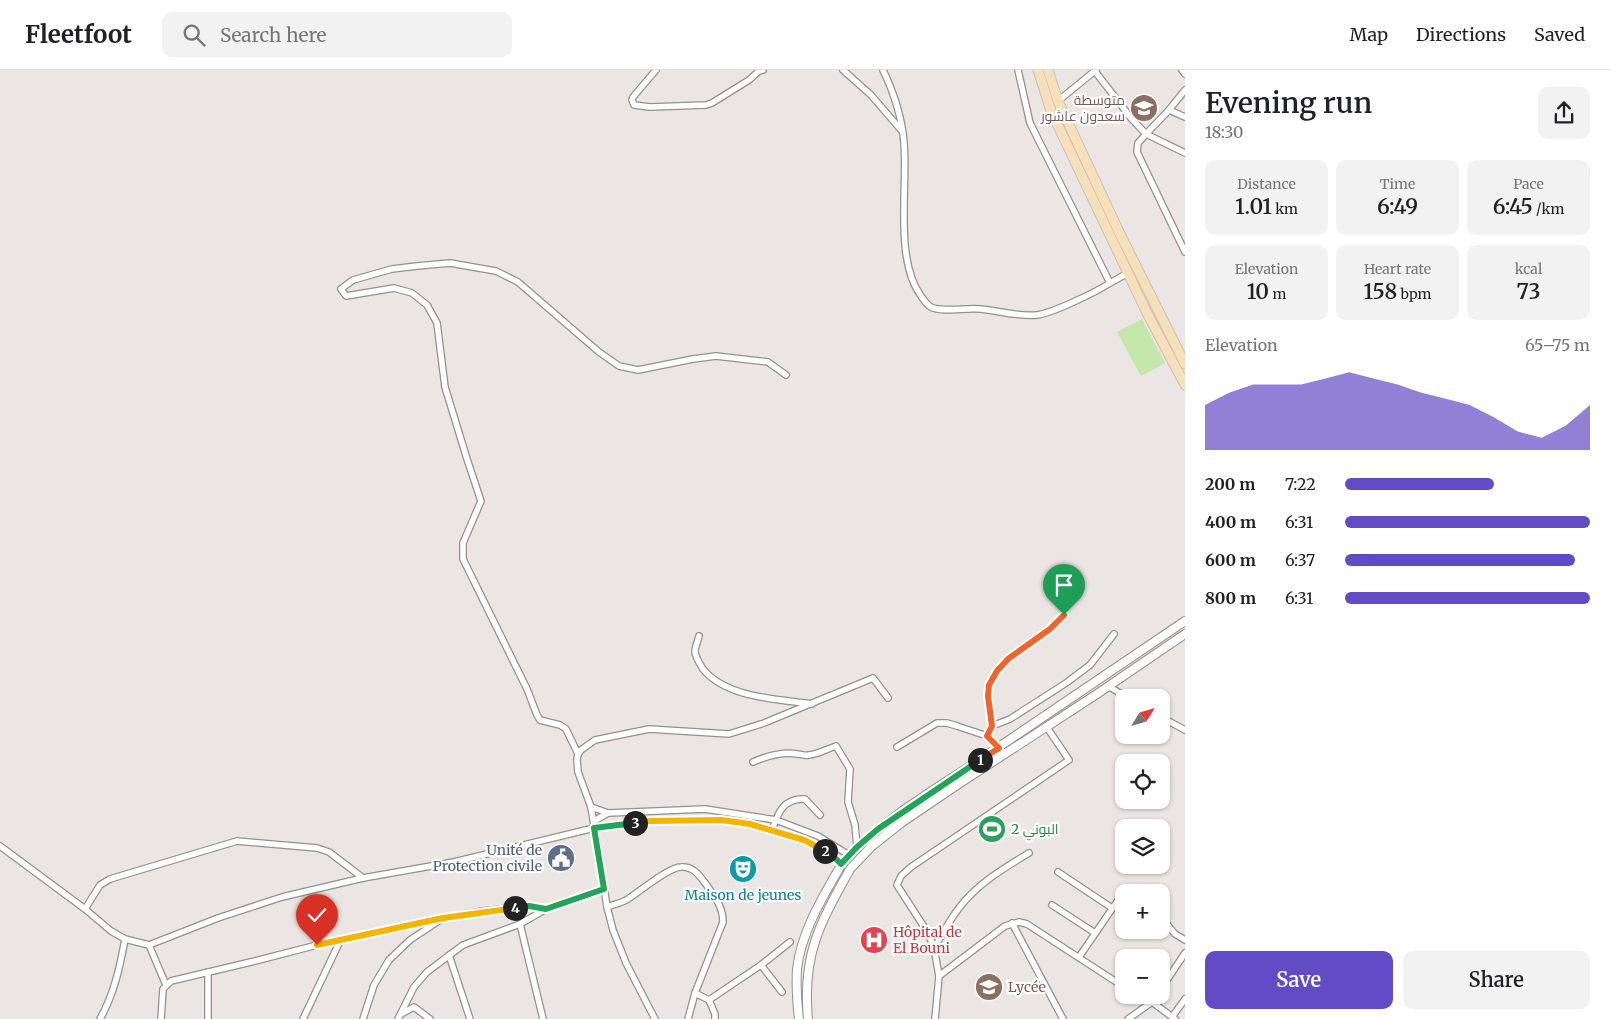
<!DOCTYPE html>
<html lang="en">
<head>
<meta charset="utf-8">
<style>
	:root { --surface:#fff; --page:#f2f2f2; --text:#202124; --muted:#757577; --line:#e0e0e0; --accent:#624cc5 }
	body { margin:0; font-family:Merriweather,Cairo,serif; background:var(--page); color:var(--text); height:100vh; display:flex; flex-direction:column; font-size:19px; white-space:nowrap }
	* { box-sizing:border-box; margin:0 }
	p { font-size:16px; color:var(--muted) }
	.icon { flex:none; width:28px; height:28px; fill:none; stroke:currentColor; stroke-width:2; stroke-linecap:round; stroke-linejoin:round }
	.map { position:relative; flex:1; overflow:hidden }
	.details { display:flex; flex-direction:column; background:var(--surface); width:425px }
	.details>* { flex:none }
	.needle { width:32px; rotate:53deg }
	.fabs { position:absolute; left:1115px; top:619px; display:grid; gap:10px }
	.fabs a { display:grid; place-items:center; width:55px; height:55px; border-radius:10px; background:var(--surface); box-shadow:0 1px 4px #0004; font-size:25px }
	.pin { position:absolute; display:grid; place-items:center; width:42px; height:42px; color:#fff; margin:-51px -21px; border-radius:50% 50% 50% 0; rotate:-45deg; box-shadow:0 0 5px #0007 }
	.pin .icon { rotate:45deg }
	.km { position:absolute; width:25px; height:25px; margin:-12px; border-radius:50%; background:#222; color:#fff; font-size:14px; line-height:25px; text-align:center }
	.round { display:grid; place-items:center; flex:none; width:52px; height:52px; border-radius:10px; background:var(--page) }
	.overview { display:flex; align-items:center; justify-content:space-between; height:85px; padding:0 20px }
	h1 { font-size:28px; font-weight:600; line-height:38px }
	.figures { display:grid; grid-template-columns:repeat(3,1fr); gap:8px; height:85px; padding:5px 20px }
	.figures div { display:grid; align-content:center; border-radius:10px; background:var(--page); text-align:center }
	.figures b { font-size:21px; font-weight:600 }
	.figures small { font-size:14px; font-weight:400 }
	.figures p { font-size:14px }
	.chart { height:140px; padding:10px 20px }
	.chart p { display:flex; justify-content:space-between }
	.chart svg { width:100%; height:90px; margin-top:5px; fill:var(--accent); opacity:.7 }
	.button { display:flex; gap:10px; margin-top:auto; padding:10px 20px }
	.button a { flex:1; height:58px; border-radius:10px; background:var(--accent); color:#fff; font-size:20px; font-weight:600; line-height:58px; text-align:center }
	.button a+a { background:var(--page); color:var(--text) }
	ul { padding:0 20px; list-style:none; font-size:16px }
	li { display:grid; grid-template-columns:80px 60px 1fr; align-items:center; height:38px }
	li i { height:12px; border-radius:6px; background:var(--accent) }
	header { display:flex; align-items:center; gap:30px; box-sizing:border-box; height:70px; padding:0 25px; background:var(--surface); border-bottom:1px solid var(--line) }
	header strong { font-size:24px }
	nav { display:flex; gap:28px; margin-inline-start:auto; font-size:18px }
	.search { width:350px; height:45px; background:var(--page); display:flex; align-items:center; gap:12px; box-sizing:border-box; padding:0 18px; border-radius:10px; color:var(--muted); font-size:19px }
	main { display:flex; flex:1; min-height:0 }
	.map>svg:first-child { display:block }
	.green { fill:#c4e6ab }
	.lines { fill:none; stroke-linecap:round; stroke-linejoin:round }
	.street-casing { stroke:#94908e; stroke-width:8 }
	.secondary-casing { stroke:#94908e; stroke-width:10 }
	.primary-casing { stroke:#c2c1c1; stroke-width:11 }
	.street { stroke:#fff; stroke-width:5.5 }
	.secondary { stroke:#fff; stroke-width:8 }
	.primary { stroke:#f6dfb9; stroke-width:9 }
	.split-1-casing { stroke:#fff; stroke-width:10 }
	.split-2-casing { stroke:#fff; stroke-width:10 }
	.split-3-casing { stroke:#fff; stroke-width:10 }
	.split-4-casing { stroke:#fff; stroke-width:10 }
	.split-5-casing { stroke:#fff; stroke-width:10 }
	.split-1 { stroke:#f0652b; stroke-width:6 }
	.split-2 { stroke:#22a559; stroke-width:6 }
	.split-3 { stroke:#f5b400; stroke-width:6 }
	.split-4 { stroke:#22a559; stroke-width:6 }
	.split-5 { stroke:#f5b400; stroke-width:6 }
	.labels { text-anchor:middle; stroke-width:4.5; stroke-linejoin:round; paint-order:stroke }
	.education-label { font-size:14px; fill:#785e54; stroke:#fff; text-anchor:end }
	.leisure-label { font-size:14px; fill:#27864d; stroke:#fff; text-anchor:start }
	.service-label { font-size:14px; fill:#4e5e75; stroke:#fff; text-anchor:end }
	.culture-label { font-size:14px; fill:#0d838f; stroke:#fff }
	.health-label { font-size:14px; fill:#be3a42; stroke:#fff; text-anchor:start }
</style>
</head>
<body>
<header>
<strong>Fleetfoot</strong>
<div class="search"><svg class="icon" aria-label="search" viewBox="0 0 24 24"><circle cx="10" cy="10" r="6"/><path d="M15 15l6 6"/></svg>Search here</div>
<nav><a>Map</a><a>Directions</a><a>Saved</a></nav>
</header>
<main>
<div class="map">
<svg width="1185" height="949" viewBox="0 0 1185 949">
	<rect width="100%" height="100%" fill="#ebe6e3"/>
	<path class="green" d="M1142,249L1165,293L1141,306L1117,262Z"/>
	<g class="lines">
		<defs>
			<g id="street">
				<path d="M656,0L633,27L632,30L634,35L650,37L706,35L712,33L749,10L759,1L763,0"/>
				<path d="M843,0L871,25L902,61"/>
				<path d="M883,0C894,23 902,48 904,73C908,116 894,189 921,226C924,230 927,235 931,237C942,243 967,237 981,239C999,241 1019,247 1037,245C1053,243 1096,222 1110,213L1030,53L1018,0"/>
				<path d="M1094,0L1131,48L1146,64L1138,73L1137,82L1185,182"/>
				<path d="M1182,0L1185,4"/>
				<path d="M1185,20L1169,40L1146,64L1185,83"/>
				<path d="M1058,31L1096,0"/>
				<path d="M1169,40L1185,47"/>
				<path d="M1110,213L1128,203"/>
				<path d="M699,566C698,571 695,577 695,581C695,587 700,594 703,599C726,628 778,629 812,634"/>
				<path d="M1108,616L1128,628"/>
				<path d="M1161,647L1185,660"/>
				<path d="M992,656L1010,649L1066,613L1090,595L1114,564"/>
				<path d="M987,666L992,656L988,626L989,615L997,601L1008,589L1050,559L1064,545"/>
				<path d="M897,677L937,653H947L957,656L987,666L999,678"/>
				<path d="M578,684L566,659L560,655L540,650L537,645L527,619L463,489V473L481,431L467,389L445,317L437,253L427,235L412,223L394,218L346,226L341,219L353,210L392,199L417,196L450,193L496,201L518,212L599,282L619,296L638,300L693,289L716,286L768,292L786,305"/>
				<path d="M753,692C767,686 782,681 797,684C801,684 804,686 809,685C818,684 827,679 836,676L850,699L848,732L855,755L857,777"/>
				<path d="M591,737L608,743"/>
				<path d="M594,751L608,743L705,739L776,750L818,766L849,785"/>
				<path d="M772,760C778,743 783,728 805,729L820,745"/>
				<path d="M0,776L85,839L111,861L125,869L149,875L218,848L282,827L363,808L454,792L594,758L651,751L721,750L750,754L804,771L833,785L841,794"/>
				<path d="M1058,802L1112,838"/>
				<path d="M1052,835L1095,863"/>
				<path d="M607,837C614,834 622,833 628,829C640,821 669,797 681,797C695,796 701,808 708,817C716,828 723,838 723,852L695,923L688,949"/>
				<path d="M85,839L100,815L110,809L237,771L317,778L329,782L363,808"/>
				<path d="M1161,847L1175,864L1185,870"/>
				<path d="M1012,853L1063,949"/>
				<path d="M520,854L546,839"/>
				<path d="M149,875L166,915"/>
				<path d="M934,878C942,865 949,851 959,838C977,814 1004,798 1029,783"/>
				<path d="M449,885L470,949"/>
				<path d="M1079,887L1125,820L1129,819L1134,822"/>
				<path d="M761,895L782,922"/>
				<path d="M939,906L934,878L928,863L897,815L901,806L911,797L1069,690L1046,656"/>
				<path d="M1161,919L1185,883"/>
				<path d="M695,923L709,930L761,895L790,872"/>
				<path d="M1138,925L1152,932L1175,949"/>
				<path d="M709,930L715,944V949"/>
				<path d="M401,944L414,937L430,949"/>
				<path d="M1172,947L1185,929"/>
				<path d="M100,949C114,924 120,897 125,869"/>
				<path d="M161,949L163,919L171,911L255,891L317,875L443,848"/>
				<path d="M208,949V902"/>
				<path d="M303,949L341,869"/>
				<path d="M363,949L374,915L389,890L410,870L443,848L483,841L529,836L546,839L603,819"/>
				<path d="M398,949L414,917L427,902L463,875L520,854L543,949"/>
				<path d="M655,949L626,893L613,860L607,837L601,797L591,737L578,702L577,690L578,684L581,680L595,670L649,659L729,664L764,653L873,608L888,628"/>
				<path d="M935,949L939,906L1005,856L1019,852L1027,854L1124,917"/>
				<path d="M1128,949L1152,932L1157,925"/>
			</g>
			<g id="secondary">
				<path d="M844,791C884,748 938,718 987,685C1053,641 1119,596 1185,551"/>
				<path d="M851,798L872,776L901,753L957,715L1097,624L1185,564"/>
				<path d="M799,949C797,932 796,916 797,899C801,863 822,828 840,797"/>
				<path d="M808,949C802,886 819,855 849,801"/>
			</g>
			<g id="primary">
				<path d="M1038,0L1051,41L1147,243L1185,315"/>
				<path d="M1048,0L1058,31L1120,164L1185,294"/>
			</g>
		</defs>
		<use href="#street" class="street-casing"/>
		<use href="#secondary" class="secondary-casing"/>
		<use href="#primary" class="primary-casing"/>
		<use href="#street" class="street"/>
		<use href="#secondary" class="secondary"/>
		<use href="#primary" class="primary"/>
	</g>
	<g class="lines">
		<defs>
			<path id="split-1" d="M980,690L999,678L987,666L992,656L988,626L989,615L997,601L1008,589L1050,559L1064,545"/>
			<path id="split-2" d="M825,781L833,786L841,794L857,777L878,759L980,690"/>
			<path id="split-3" d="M635,753L651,751L721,750L750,754L804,770L825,781"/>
			<path id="split-4" d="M515,838L529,836L546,839L604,819L594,758L635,753"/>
			<path id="split-5" d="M317,875L443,848L515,838"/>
		</defs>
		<use href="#split-1" class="split-1-casing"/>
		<use href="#split-2" class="split-2-casing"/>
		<use href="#split-3" class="split-3-casing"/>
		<use href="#split-4" class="split-4-casing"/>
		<use href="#split-5" class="split-5-casing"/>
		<use href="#split-1" class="split-1"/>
		<use href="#split-2" class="split-2"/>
		<use href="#split-3" class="split-3"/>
		<use href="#split-4" class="split-4"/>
		<use href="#split-5" class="split-5"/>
	</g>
	<defs>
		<symbol id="school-disc" viewBox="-11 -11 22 22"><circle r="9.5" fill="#8d6e63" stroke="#fff"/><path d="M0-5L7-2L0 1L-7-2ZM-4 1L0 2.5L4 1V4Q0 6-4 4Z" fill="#fff"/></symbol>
		<symbol id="stadium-disc" viewBox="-11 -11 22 22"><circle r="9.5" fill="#2e9e5b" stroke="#fff"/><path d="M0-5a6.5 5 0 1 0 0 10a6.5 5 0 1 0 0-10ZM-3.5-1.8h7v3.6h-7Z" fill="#fff"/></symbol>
		<symbol id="civic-disc" viewBox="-11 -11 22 22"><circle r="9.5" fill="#5c6f8a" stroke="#fff"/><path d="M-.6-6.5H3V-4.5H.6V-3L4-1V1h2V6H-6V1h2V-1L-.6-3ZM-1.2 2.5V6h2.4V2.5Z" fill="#fff"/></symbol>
		<symbol id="theatre-disc" viewBox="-11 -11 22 22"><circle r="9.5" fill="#0f9aa8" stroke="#fff"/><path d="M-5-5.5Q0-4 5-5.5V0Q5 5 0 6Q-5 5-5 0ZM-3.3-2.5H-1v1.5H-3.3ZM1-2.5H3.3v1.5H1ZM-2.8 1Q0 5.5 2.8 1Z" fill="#fff"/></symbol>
		<symbol id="hospital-disc" viewBox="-11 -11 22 22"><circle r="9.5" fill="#e0444e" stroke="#fff"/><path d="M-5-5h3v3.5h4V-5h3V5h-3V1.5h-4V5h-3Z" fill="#fff"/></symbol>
	</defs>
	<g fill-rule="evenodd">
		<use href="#school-disc" x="1128" y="22" width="32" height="32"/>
		<use href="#stadium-disc" x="976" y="743" width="32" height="32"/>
		<use href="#civic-disc" x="545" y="772" width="32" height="32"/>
		<use href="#theatre-disc" x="727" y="783" width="32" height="32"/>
		<use href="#hospital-disc" x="858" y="854" width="32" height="32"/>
		<use href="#school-disc" x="973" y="901" width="32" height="32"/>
	</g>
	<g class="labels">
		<g class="education-label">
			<text x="1125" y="35">متوسطة<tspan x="1125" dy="16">سعدون عاشور</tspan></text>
			<text x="1008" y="922" text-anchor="start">Lycée</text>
		</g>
		<g class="leisure-label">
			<text x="1011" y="764">البوني 2</text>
		</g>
		<g class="service-label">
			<text x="542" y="785">Unité de<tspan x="542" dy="16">Protection civile</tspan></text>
		</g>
		<g class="culture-label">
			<text x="743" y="830">Maison de jeunes</text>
		</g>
		<g class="health-label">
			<text x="893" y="867">Hôpital de<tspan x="893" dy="16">El Bouni</tspan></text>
		</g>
	</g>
</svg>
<div class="fabs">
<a><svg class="needle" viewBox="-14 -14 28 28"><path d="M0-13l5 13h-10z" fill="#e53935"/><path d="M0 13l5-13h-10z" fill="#757577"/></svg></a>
<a><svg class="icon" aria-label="locate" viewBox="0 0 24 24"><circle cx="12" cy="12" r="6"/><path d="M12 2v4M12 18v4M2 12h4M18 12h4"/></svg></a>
<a><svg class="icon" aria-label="layers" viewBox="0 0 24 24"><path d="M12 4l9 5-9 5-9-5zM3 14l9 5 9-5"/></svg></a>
<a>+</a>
<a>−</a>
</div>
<div class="pin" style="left:1064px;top:545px;background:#1e9e55"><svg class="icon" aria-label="arrive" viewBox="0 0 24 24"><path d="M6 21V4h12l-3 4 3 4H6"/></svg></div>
<div class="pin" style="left:317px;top:875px;background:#d93025"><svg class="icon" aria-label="check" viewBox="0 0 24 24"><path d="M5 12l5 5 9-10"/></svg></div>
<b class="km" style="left:980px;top:690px">1</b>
<b class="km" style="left:825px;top:781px">2</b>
<b class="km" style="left:635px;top:753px">3</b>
<b class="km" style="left:515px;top:838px">4</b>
</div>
<section class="details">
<div class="overview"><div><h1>Evening run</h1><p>18:30</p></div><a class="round"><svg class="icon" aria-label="share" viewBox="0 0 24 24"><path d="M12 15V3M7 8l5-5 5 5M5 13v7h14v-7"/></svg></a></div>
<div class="figures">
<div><p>Distance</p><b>1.01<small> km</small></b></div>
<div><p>Time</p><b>6:49</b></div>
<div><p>Pace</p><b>6:45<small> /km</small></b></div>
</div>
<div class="figures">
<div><p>Elevation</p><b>10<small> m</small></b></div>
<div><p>Heart rate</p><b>158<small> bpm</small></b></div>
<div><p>kcal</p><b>73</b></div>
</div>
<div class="chart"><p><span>Elevation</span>65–75 m</p>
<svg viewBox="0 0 160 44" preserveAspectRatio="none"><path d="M0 44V22L10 16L20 12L30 12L40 12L50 9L60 6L70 9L80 12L90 16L100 19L110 22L120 28L130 35L140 38L150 32L160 22V44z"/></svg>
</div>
<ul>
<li><b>200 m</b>7:22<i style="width:61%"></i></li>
<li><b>400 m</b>6:31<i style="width:100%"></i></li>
<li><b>600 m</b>6:37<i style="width:94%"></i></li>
<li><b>800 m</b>6:31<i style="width:100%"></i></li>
</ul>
<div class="button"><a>Save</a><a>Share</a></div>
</section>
</main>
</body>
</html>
